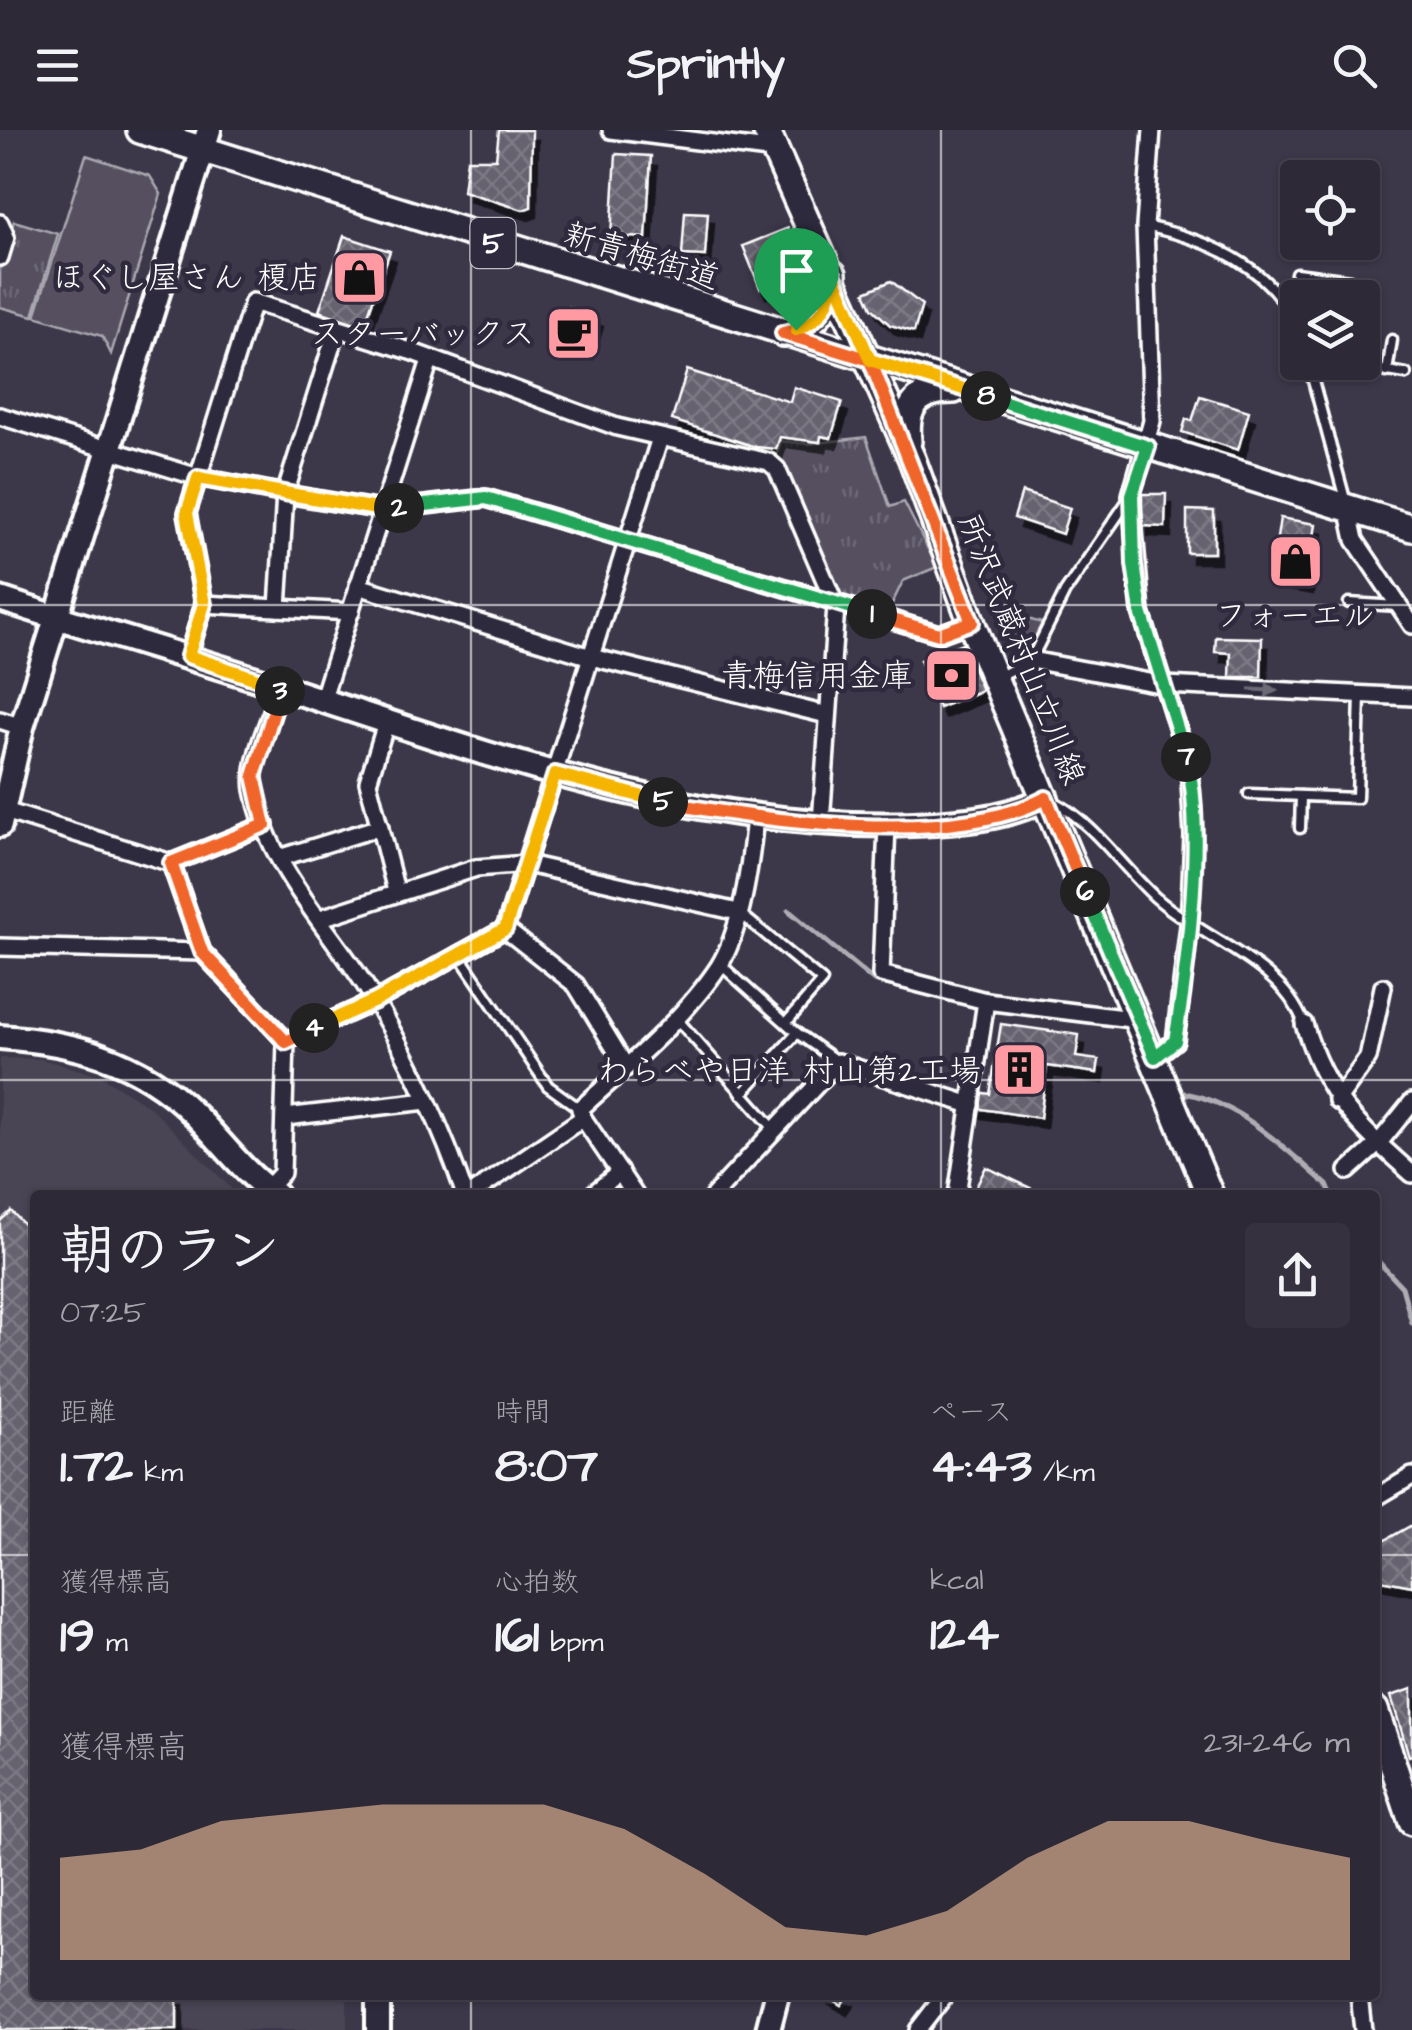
<!DOCTYPE html>
<html lang="ja">
<head>
<meta charset="utf-8">
<style>
	:root { --surface:#2d2937; --page:#35313f; --text:#f1f3f6; --muted:#a7a6ad; --line:#484552; --accent:#d6ab8b }
	body { margin:0; font-family:"Architects Daughter","Klee One",sans-serif; background:var(--page); color:var(--text); height:100vh; display:flex; flex-direction:column; font-size:38px; white-space:nowrap }
	* { box-sizing:border-box; margin:0 }
	p { font-size:32px; color:var(--muted) }
	.icon { flex:none; width:55px; height:55px; fill:none; stroke:currentColor; stroke-width:2; stroke-linecap:round; stroke-linejoin:round }
	.map { position:relative; flex:1; overflow:hidden }
	.sheet { position:absolute; left:30px; top:1060px; width:1350px; height:810px; display:flex; flex-direction:column; background:var(--surface); border-radius:10px; box-shadow:0 2px 8px #0004,0 0 0 2px var(--line) }
	.sheet>* { flex:none }
	.buttons { position:absolute; left:1280px; top:30px; display:grid; gap:20px }
	.buttons a { display:grid; place-items:center; width:100px; height:100px; border-radius:10px; background:var(--surface); box-shadow:0 2px 8px #0004,0 0 0 2px var(--line); font-size:50px }
	.pin { position:absolute; display:grid; place-items:center; width:85px; height:85px; color:#fff; margin:-102px -42px; border-radius:50% 50% 50% 0; rotate:-45deg; box-shadow:0 0 10px #0007 }
	.pin .icon { rotate:45deg }
	.km { position:absolute; width:50px; height:50px; margin:-25px; border-radius:50%; background:#222; color:#fff; font-size:28px; line-height:50px; text-align:center }
	.round { display:grid; place-items:center; flex:none; width:105px; height:105px; border-radius:10px; background:var(--page) }
	.headline { display:flex; align-items:center; justify-content:space-between; height:170px; padding:0 30px }
	h1 { font-size:55px; font-weight:800; line-height:75px }
	.stats { display:grid; grid-template-columns:repeat(3,1fr); gap:15px; height:170px; padding:10px 30px }
	.stats div { display:grid; align-content:center }
	.stats b { font-size:50px; font-weight:800 }
	.stats small { font-size:28px; font-weight:400 }
	.stats p { font-size:28px }
	.chart { height:280px; padding:20px 30px }
	.chart p { display:flex; justify-content:space-between }
	.chart svg { width:100%; height:180px; margin-top:10px; fill:var(--accent); opacity:.7 }
	header { display:flex; justify-content:space-between; align-items:center; height:130px; padding:0 30px; background:var(--surface); font-size:45px; font-weight:800 }
	.map>svg:first-child { display:block }
	.built { fill:#494455 }
	.green { fill:#555060; stroke:#aaa8b0; stroke-width:2.5 }
	.park { fill:url(#park-tufts); stroke:#aaa8b0; stroke-width:2.5 }
	.lines { fill:none; stroke-linecap:round; stroke-linejoin:round }
	.stream { stroke:#afadb4; stroke-width:5 }
	.building { fill:url(#building-cross-hatch); stroke:#fff; stroke-width:2.5; filter:url(#shadow) }
	.lane-casing { stroke:#fff; stroke-width:15 }
	.street-casing { stroke:#fff; stroke-width:22 }
	.secondary-casing { stroke:#fff; stroke-width:30 }
	.primary-casing { stroke:#fff; stroke-width:32 }
	.lane { stroke:#2f2a3d; stroke-width:8 }
	.street { stroke:#2f2a3d; stroke-width:15 }
	.secondary { stroke:#2f2a3d; stroke-width:22 }
	.primary { stroke:#2f2a3d; stroke-width:25 }
	.oneway { fill:#6d6a77 }
	.split-1-casing { stroke:#fff; stroke-width:20 }
	.split-2-casing { stroke:#fff; stroke-width:20 }
	.split-3-casing { stroke:#fff; stroke-width:20 }
	.split-4-casing { stroke:#fff; stroke-width:20 }
	.split-5-casing { stroke:#fff; stroke-width:20 }
	.split-6-casing { stroke:#fff; stroke-width:20 }
	.split-7-casing { stroke:#fff; stroke-width:20 }
	.split-8-casing { stroke:#fff; stroke-width:20 }
	.split-9-casing { stroke:#fff; stroke-width:20 }
	.split-1 { stroke:#f0652b; stroke-width:12 }
	.split-2 { stroke:#22a559; stroke-width:12 }
	.split-3 { stroke:#f5b400; stroke-width:12 }
	.split-4 { stroke:#f0652b; stroke-width:12 }
	.split-5 { stroke:#f5b400; stroke-width:12 }
	.split-6 { stroke:#f0652b; stroke-width:12 }
	.split-7 { stroke:#22a559; stroke-width:12 }
	.split-8 { stroke:#22a559; stroke-width:12 }
	.split-9 { stroke:#f5b400; stroke-width:12 }
	.grid { fill:none; stroke:#fff; stroke-width:2.5; stroke-opacity:0.55 }
	.labels { text-anchor:middle; stroke-width:9; stroke-linejoin:round; paint-order:stroke }
	.shield { fill:#2f2a3d; stroke:#c1bfc5; stroke-width:2.5 }
	.shield-label { font-size:30px; font-weight:bold; fill:#fff }
	.street-label { font-size:32px; fill:#fff; stroke:#2f2a3d }
	.poi-label { font-size:32px; fill:#fff; stroke:#2f2a3d; text-anchor:end }
</style>
</head>
<body>
<header><svg class="icon" aria-label="menu" viewBox="0 0 24 24"><path d="M4 6h16M4 12h16M4 18h16"/></svg>Sprintly<svg class="icon" aria-label="search" viewBox="0 0 24 24"><circle cx="10" cy="10" r="6"/><path d="M15 15l6 6"/></svg></header>
<div class="map">
<svg width="1412" height="1900" viewBox="0 0 1412 1900">
	<defs>
		<pattern id="park-tufts" width="24" height="20" patternUnits="userSpaceOnUse" patternTransform="scale(2.5)"><rect width="24" height="20" fill="#555060"/><path d="M3 7l-1-3M5 7V3M7 7l1-3M15 17l-1-3M17 17v-4M19 17l1-3" fill="none" stroke="#6e6a78"/></pattern>
		<pattern id="building-cross-hatch" width="8" height="8" patternUnits="userSpaceOnUse" patternTransform="scale(2.5)"><rect width="8" height="8" fill="#666270"/><path d="M0 0l8 8M0 8l8-8" fill="none" stroke="#7d7a85"/></pattern>
		<filter id="shadow"><feDropShadow dx="6" dy="10" stdDeviation="0" flood-color="#0009"/></filter>
	</defs>
	<rect width="100%" height="100%" fill="#3c3749"/>
	<filter id="ink" filterUnits="userSpaceOnUse"><feTurbulence type="fractalNoise" baseFrequency=".01" numOctaves="2"/><feDisplacementMap in="SourceGraphic" scale="20" xChannelSelector="R" yChannelSelector="G"/><feConvolveMatrix kernelMatrix="1 2 1 2 8 2 1 2 1" color-interpolation-filters="sRGB"/></filter>
	<g filter="url(#ink)">
		<path class="built" d="M0,928L41,929L101,946L150,977L238,1065H35V1865H347V1900H0Z"/>
		<path class="green" d="M86,25L150,46L161,64L111,224L102,206L35,186Z"/>
		<g class="park">
			<path d="M14,91L58,104L33,186L0,177V138Z"/>
			<path d="M866,307L890,377L904,372L937,437L903,451L889,480L840,472L834,466L776,326L781,311L808,314Z"/>
			<path d="M1013,485L1042,493L1027,523L1015,520L1003,489Z"/>
		</g>
		<g class="lines">
			<g class="stream">
				<path d="M788,780L874,851L976,876"/>
				<path d="M1177,962C1237,969 1283,1017 1327,1055L1332,1065"/>
				<path d="M1375,1128L1402,1157L1412,1193"/>
			</g>
		</g>
		<g class="building">
			<path d="M499,0H532L531,77L523,80L463,61L467,29H496Z"/>
			<path d="M616,24L651,26L646,108L611,106Z"/>
			<path d="M685,82L708,83L705,126L682,125Z"/>
			<path d="M788,98L806,138L760,158L743,116Z"/>
			<path d="M344,106L390,121L364,196L319,181Z"/>
			<path d="M891,151L922,175L914,202L890,195L872,178L865,162Z"/>
			<path d="M569,177L597,187L587,219L558,210Z"/>
			<path d="M687,240L790,272L794,257L842,272L831,308L821,306L820,312L780,307L776,319L756,317L672,290Z"/>
			<path d="M1200,266L1249,281L1238,320L1182,302L1186,289L1192,291Z"/>
			<path d="M1022,362L1070,378L1062,404L1014,388Z"/>
			<path d="M1142,364H1166L1165,397L1142,396Z"/>
			<path d="M1187,380L1214,381V423H1187Z"/>
			<path d="M1280,388L1316,394L1307,454L1271,448Z"/>
			<path d="M1216,507L1262,508L1261,547H1230L1231,523L1215,522Z"/>
			<path d="M962,513L982,560L939,578L920,530Z"/>
			<path d="M1001,894L1079,905L1076,927L1099,930L1097,943L1047,936L1040,988L975,978L978,962L990,964Z"/>
			<path d="M986,1037L1045,1065H972Z"/>
			<path d="M11,1081L35,1106V1865H177V1900H0V1091Z"/>
			<path d="M1412,1395V1456L1375,1449V1416Z"/>
			<path d="M1412,1559V1625L1409,1626L1391,1566Z"/>
			<path d="M825,1865H848L841,1875Z"/>
		</g>
		<g class="lines">
			<defs>
				<g id="lane">
					<path d="M1145,96C1207,109 1276,137 1298,202"/>
					<path d="M1291,183L1296,143L1350,150"/>
					<path d="M1308,232L1346,373"/>
					<path d="M1333,232L1406,244"/>
					<path d="M1387,242L1392,210"/>
					<path d="M1349,473L1398,476"/>
					<path d="M998,547L1031,530L1065,462L1129,369"/>
					<path d="M1249,664L1357,668L1360,565"/>
					<path d="M1054,672C1093,692 1123,738 1155,767C1202,809 1281,832 1304,894"/>
					<path d="M1300,698L1301,666"/>
					<path d="M741,784L822,851L786,893"/>
					<path d="M459,825L548,956L580,979"/>
					<path d="M720,834L797,903L838,932"/>
					<path d="M676,888L776,1001"/>
					<path d="M742,964L797,903"/>
				</g>
				<g id="street">
					<path d="M611,0L776,21"/>
					<path d="M1152,0L1145,96L1152,291L1131,365L1141,482L1189,635L1193,706L1189,795L1175,911L1155,927"/>
					<path d="M0,93L6,107L0,127"/>
					<path d="M0,286L198,347L285,364L382,380L486,368L939,504L972,492"/>
					<path d="M1348,377L1355,410L1412,495"/>
					<path d="M358,456L591,527L827,585"/>
					<path d="M204,474L351,482"/>
					<path d="M278,478L285,364L337,199"/>
					<path d="M188,527L204,474L187,383L253,172L410,221L617,297L769,332L777,339L836,476L821,693"/>
					<path d="M1031,530L1165,555L1412,567"/>
					<path d="M281,557C272,586 249,629 254,660C268,740 335,803 375,871C411,932 442,998 465,1065"/>
					<path d="M322,571L430,230"/>
					<path d="M0,590L22,597"/>
					<path d="M387,590L368,652L396,761"/>
					<path d="M2,680L171,733"/>
					<path d="M265,695L171,733L202,822L286,911"/>
					<path d="M887,695L881,844L986,871L1139,890"/>
					<path d="M279,728L380,697"/>
					<path d="M321,788L476,738L527,734L738,782"/>
					<path d="M505,799L576,855L626,937"/>
					<path d="M0,817L202,822"/>
					<path d="M1304,894C1326,967 1357,995 1412,1044"/>
					<path d="M1337,971L1368,928L1383,857"/>
					<path d="M285,987L427,971"/>
					<path d="M583,988L635,1065"/>
					<path d="M1348,1041L1378,1014L1412,972"/>
					<path d="M267,1059L282,1043L286,911L375,871L505,799L660,308"/>
					<path d="M594,1063L620,1042"/>
					<path d="M470,1065L583,988L580,979C625,938 686,887 719,836C742,799 751,730 755,687"/>
					<path d="M714,1065L838,932L971,975"/>
					<path d="M957,1065L986,871"/>
					<path d="M1375,1368L1412,1346"/>
					<path d="M1359,1865L1363,1900"/>
					<path d="M918,1900L945,1865"/>
				</g>
				<g id="secondary">
					<path d="M0,469C91,499 183,525 275,555C482,622 692,702 914,694C959,692 1006,689 1046,668"/>
					<path d="M0,695L22,597L209,0"/>
					<path d="M0,907C74,912 138,929 192,982C220,1009 243,1043 276,1065"/>
					<path d="M378,1900V1865"/>
					<path d="M768,1900L777,1865"/>
				</g>
				<g id="primary">
					<path d="M140,0L1412,398"/>
					<path d="M766,0L912,329L975,502L1210,1065"/>
					<path d="M783,203C816,196 831,177 833,144"/>
					<path d="M908,311C904,275 918,260 954,260"/>
					<path d="M1375,1580L1412,1692"/>
				</g>
			</defs>
			<use href="#lane" class="lane-casing"/>
			<use href="#street" class="street-casing"/>
			<use href="#secondary" class="secondary-casing"/>
			<use href="#primary" class="primary-casing"/>
			<use href="#lane" class="lane"/>
			<use href="#street" class="street"/>
			<use href="#secondary" class="secondary"/>
			<use href="#primary" class="primary"/>
		</g>
		<defs><path id="oneway-solid" d="M-6-.8H1V-3.2L6.5 0L1 3.2V.8H-6Z" transform="scale(2.5)"/></defs>
		<use class="oneway" href="#oneway-solid" transform="translate(1263 560) rotate(3)"/>
	</g>
	<g class="lines" filter="url(#ink)">
		<defs>
			<path id="split-1" d="M796,200L783,203L870,230L972,492L939,504L872,484"/>
			<path id="split-2" d="M399,378L486,368L872,484"/>
			<path id="split-3" d="M280,561L281,557L188,526L204,474L187,383L198,348L382,380L399,378"/>
			<path id="split-4" d="M280,561L254,646L265,695L171,733L202,822L286,912L314,898"/>
			<path id="split-5" d="M314,898L375,871L505,799L555,644L663,672"/>
			<path id="split-6" d="M663,672C765,691 953,718 1046,668L1085,762"/>
			<path id="split-7" d="M1085,762L1155,927L1175,911C1187,841 1206,693 1186,627"/>
			<path id="split-8" d="M986,266L1148,317L1132,365L1134,434L1141,482L1186,627"/>
			<path id="split-9" d="M796,200C823,190 832,170 833,144L870,230L986,266"/>
		</defs>
		<use href="#split-1" class="split-1-casing"/>
		<use href="#split-2" class="split-2-casing"/>
		<use href="#split-3" class="split-3-casing"/>
		<use href="#split-4" class="split-4-casing"/>
		<use href="#split-5" class="split-5-casing"/>
		<use href="#split-6" class="split-6-casing"/>
		<use href="#split-7" class="split-7-casing"/>
		<use href="#split-8" class="split-8-casing"/>
		<use href="#split-9" class="split-9-casing"/>
		<use href="#split-1" class="split-1"/>
		<use href="#split-2" class="split-2"/>
		<use href="#split-3" class="split-3"/>
		<use href="#split-4" class="split-4"/>
		<use href="#split-5" class="split-5"/>
		<use href="#split-6" class="split-6"/>
		<use href="#split-7" class="split-7"/>
		<use href="#split-8" class="split-8"/>
		<use href="#split-9" class="split-9"/>
	</g>
	<path class="grid" d="M471,0V1065M941,0V1065M0,475H1412M0,950H1412M0,1425H35M1375,1425H1412M471,1865V1900M941,1865V1900"/>
	<defs>
		<symbol id="shop-square" viewBox="-11 -11 22 22"><rect x="-9" y="-9" width="18" height="18" rx="4" fill="#ff9aa2" stroke="#2f2a3d"/><path d="M-5-2.5h2.3a2.7 3.5 0 0 1 5.4 0H5L5.5 6h-11ZM-1.5-2.5h3a1.5 2.3 0 0 0-3 0Z" fill="#111"/></symbol>
		<symbol id="cafe-square" viewBox="-11 -11 22 22"><rect x="-9" y="-9" width="18" height="18" rx="4" fill="#ff9aa2" stroke="#2f2a3d"/><path d="M-5.5-4.5H6V0H3Q3 3.5 0 3.5H-2.5Q-5.5 3.5-5.5 0ZM3-3.2v2h1.7v-2ZM-6 4.5H4V6H-6Z" fill="#111"/></symbol>
		<symbol id="bank-square" viewBox="-11 -11 22 22"><rect x="-9" y="-9" width="18" height="18" rx="4" fill="#ff9aa2" stroke="#2f2a3d"/><path d="M-6-4H6V4H-6ZM0-2.3a2.3 2.3 0 1 0 0 4.6a2.3 2.3 0 1 0 0-4.6Z" fill="#111"/></symbol>
		<symbol id="building-square" viewBox="-11 -11 22 22"><rect x="-9" y="-9" width="18" height="18" rx="4" fill="#ff9aa2" stroke="#2f2a3d"/><path d="M-4-6H4V6H1V3H-1V6H-4ZM-2.5-4.3h1.7v1.8h-1.7ZM.8-4.3h1.7v1.8H.8ZM-2.5-1h1.7V.8h-1.7ZM.8-1h1.7V.8H.8Z" fill="#111"/></symbol>
	</defs>
	<g fill-rule="evenodd">
		<use href="#shop-square" x="328" y="116" width="63" height="63"/>
		<use href="#cafe-square" x="542" y="172" width="63" height="63"/>
		<use href="#shop-square" x="1264" y="400" width="63" height="63"/>
		<use href="#bank-square" x="920" y="514" width="63" height="63"/>
		<use href="#building-square" x="988" y="908" width="63" height="63"/>
	</g>
	<g class="labels">
		<rect class="shield" x="470.5" y="88" width="45" height="50" rx="8"/>
		<g class="shield-label">
			<text x="493" y="123">5</text>
		</g>
		<g class="street-label">
			<text transform="translate(642 125) rotate(17)" y="11">新青梅街道</text>
			<text transform="translate(1022 519) rotate(68)" y="11">所沢武蔵村山立川線</text>
		</g>
		<g class="poi-label">
			<text x="321" y="158">ほぐし屋さん 榎店</text>
			<text x="535" y="214">スターバックス</text>
			<text x="1295" y="496" text-anchor="middle">フォーエル</text>
			<text x="913" y="556">青梅信用金庫</text>
			<text x="981" y="951">わらべや日洋 村山第2工場</text>
		</g>
	</g>
</svg>
<div class="buttons">
<a><svg class="icon" aria-label="locate" viewBox="0 0 24 24"><circle cx="12" cy="12" r="6"/><path d="M12 2v4M12 18v4M2 12h4M18 12h4"/></svg></a>
<a><svg class="icon" aria-label="layers" viewBox="0 0 24 24"><path d="M12 4l9 5-9 5-9-5zM3 14l9 5 9-5"/></svg></a>
</div>
<div class="pin" style="left:796px;top:200px;background:#1e9e55"><svg class="icon" aria-label="arrive" viewBox="0 0 24 24"><path d="M6 21V4h12l-3 4 3 4H6"/></svg></div>
<b class="km" style="left:872px;top:484px">1</b>
<b class="km" style="left:399px;top:378px">2</b>
<b class="km" style="left:280px;top:561px">3</b>
<b class="km" style="left:314px;top:898px">4</b>
<b class="km" style="left:663px;top:672px">5</b>
<b class="km" style="left:1085px;top:762px">6</b>
<b class="km" style="left:1186px;top:627px">7</b>
<b class="km" style="left:986px;top:266px">8</b>
<section class="sheet">
<div class="headline"><div><h1>朝のラン</h1><p>07:25</p></div><a class="round"><svg class="icon" aria-label="share" viewBox="0 0 24 24"><path d="M12 15V3M7 8l5-5 5 5M5 13v7h14v-7"/></svg></a></div>
<div class="stats">
<div><p>距離</p><b>1.72<small> km</small></b></div>
<div><p>時間</p><b>8:07</b></div>
<div><p>ペース</p><b>4:43<small> /km</small></b></div>
</div>
<div class="stats">
<div><p>獲得標高</p><b>19<small> m</small></b></div>
<div><p>心拍数</p><b>161<small> bpm</small></b></div>
<div><p>kcal</p><b>124</b></div>
</div>
<div class="chart"><p><span>獲得標高</span>231–246 m</p>
<svg viewBox="0 0 160 44" preserveAspectRatio="none"><path d="M0 44V19L10 17L20 10L30 8L40 6L50 6L60 6L70 12L80 23L90 36L100 38L110 32L120 19L130 10L140 10L150 15L160 19V44z"/></svg>
</div>
</section>
</div>
</body>
</html>
